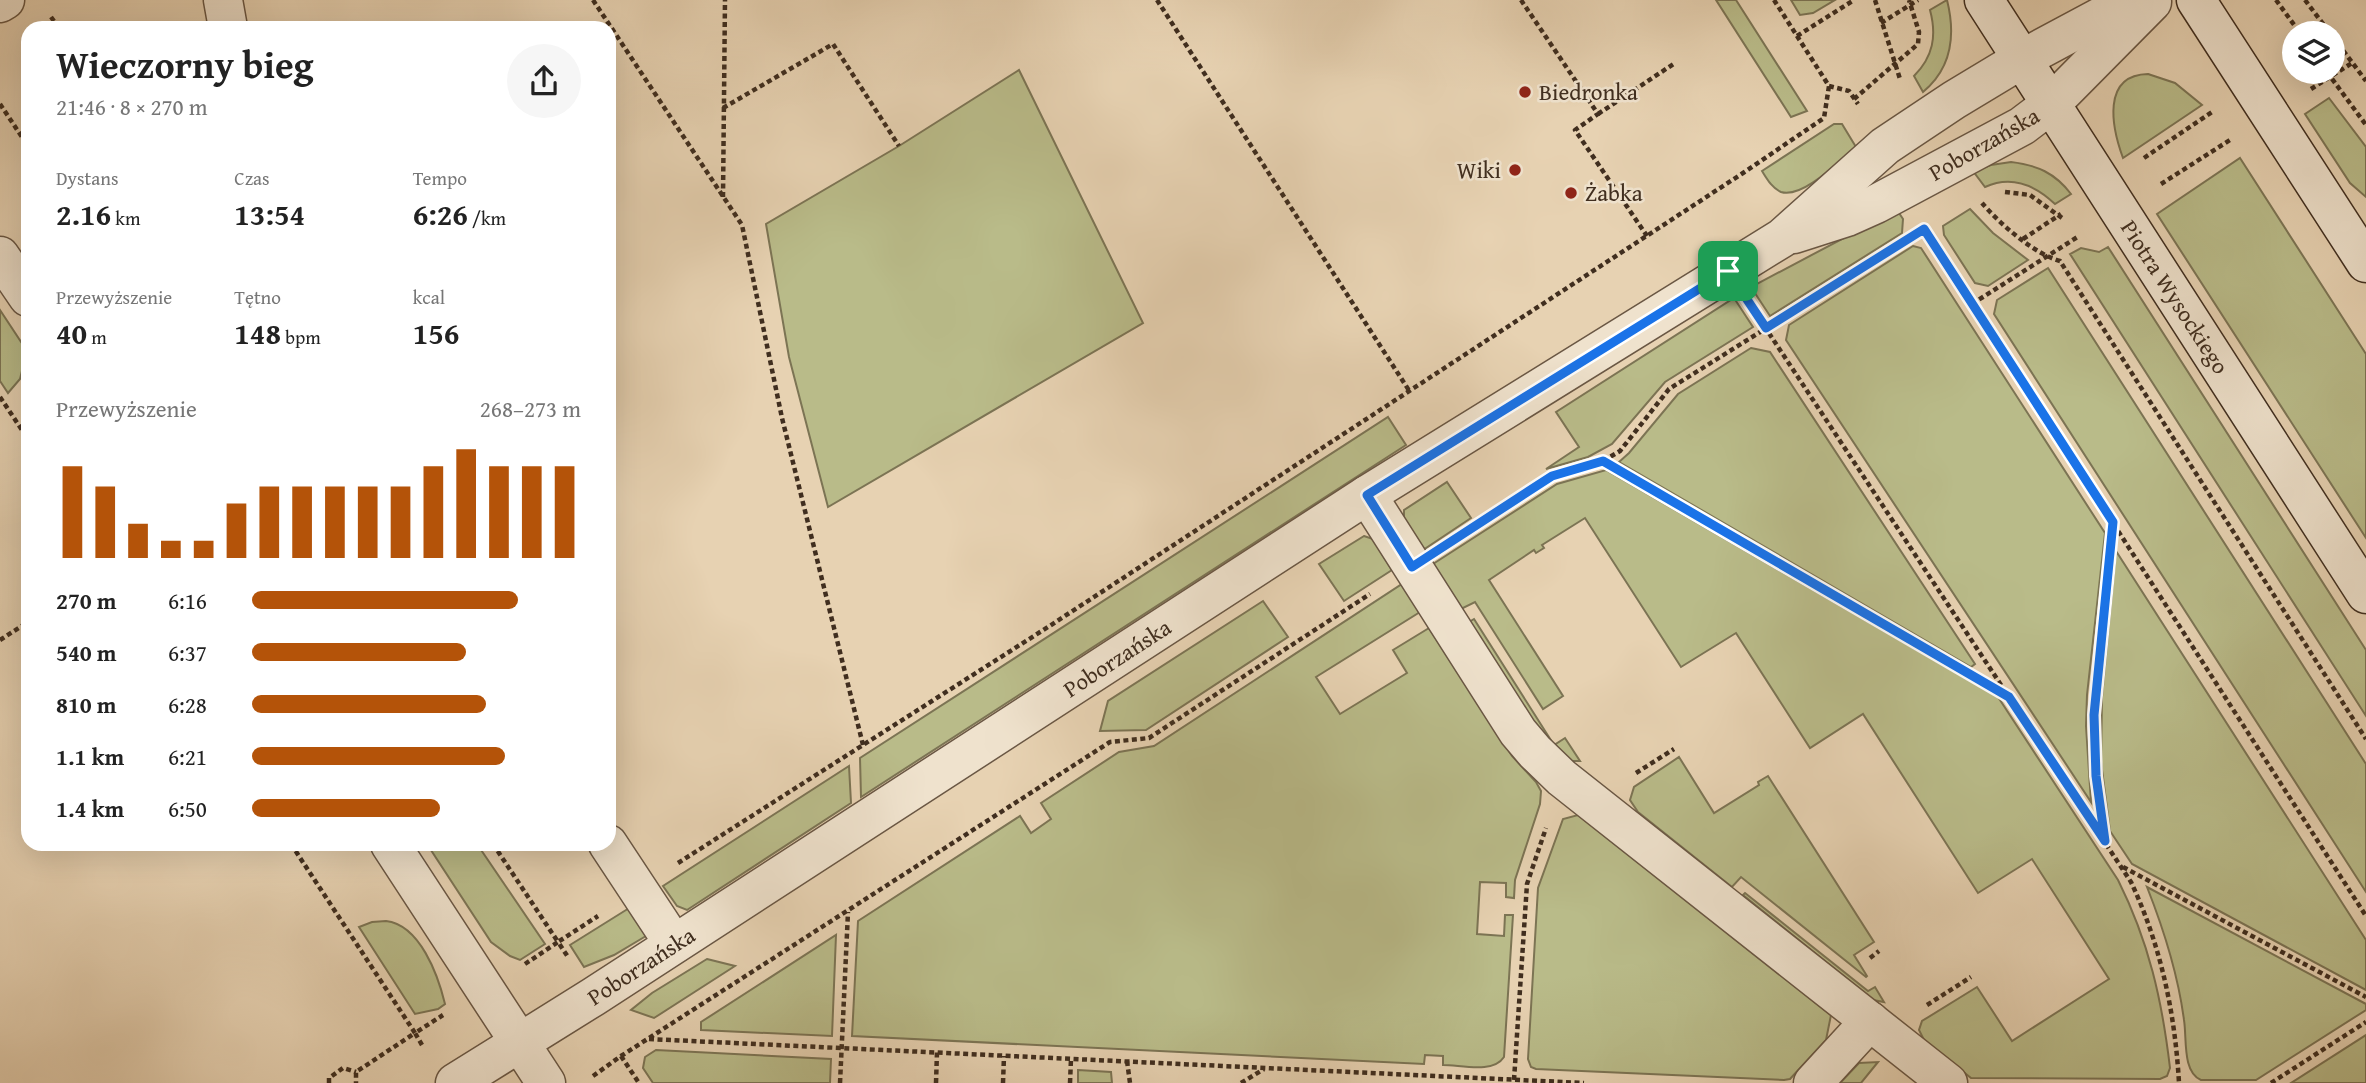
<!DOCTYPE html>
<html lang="pl">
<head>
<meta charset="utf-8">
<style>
	:root { --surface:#fff; --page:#f6f6f6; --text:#222; --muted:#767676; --accent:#b45309 }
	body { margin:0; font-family:"Gentium Book Plus",serif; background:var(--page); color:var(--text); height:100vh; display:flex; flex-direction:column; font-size:26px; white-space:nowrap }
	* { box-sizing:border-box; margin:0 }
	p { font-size:23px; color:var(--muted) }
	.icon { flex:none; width:38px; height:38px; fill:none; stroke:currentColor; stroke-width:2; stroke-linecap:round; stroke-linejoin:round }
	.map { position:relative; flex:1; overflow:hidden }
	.sheet { position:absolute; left:21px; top:21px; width:595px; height:830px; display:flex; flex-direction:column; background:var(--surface); border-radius:21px; box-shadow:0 7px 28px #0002 }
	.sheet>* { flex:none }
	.tools { position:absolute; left:2282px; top:21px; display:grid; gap:14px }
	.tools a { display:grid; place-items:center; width:63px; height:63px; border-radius:50%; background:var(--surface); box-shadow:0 7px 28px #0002; font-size:35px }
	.pin { position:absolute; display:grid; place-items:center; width:60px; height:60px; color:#fff; margin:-30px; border-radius:14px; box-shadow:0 4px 10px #0006 }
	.round { display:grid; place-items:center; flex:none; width:74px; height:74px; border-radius:37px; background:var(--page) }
	.summary { display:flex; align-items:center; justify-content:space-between; height:119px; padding:0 35px }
	h1 { font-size:38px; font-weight:600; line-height:52px }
	.metrics { display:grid; grid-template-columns:repeat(3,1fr); gap:10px; height:119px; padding:7px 35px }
	.metrics div { display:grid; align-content:center }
	.metrics b { font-size:30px; font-weight:600 }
	.metrics small { font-size:19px; font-weight:400 }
	.metrics p { font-size:19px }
	.chart { height:196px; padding:14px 35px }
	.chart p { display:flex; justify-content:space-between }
	.chart svg { width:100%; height:126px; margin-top:7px; stroke:var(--accent); stroke-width:6 }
	ul { padding:0 35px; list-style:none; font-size:23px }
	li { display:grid; grid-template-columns:112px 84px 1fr; align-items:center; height:52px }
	li i { height:18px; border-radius:9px; background:var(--accent) }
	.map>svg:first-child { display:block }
	.green { fill:#b9bb89; stroke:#7c7454; stroke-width:2 }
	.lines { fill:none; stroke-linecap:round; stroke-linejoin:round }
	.minor-casing { stroke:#6a5744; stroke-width:41 }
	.secondary-casing { stroke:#402e1f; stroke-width:41 }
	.path { stroke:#402e1f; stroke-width:4.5; stroke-dasharray:5 3.5; stroke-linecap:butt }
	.minor { stroke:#efe2cd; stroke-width:38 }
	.secondary { stroke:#efe2cd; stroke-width:38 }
	.route-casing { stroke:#fff; stroke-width:14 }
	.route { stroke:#1a73e8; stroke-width:9 }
	.poi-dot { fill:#8f2418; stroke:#efe2cd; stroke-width:2.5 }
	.labels { text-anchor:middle; stroke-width:5; stroke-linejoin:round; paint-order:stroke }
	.poi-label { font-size:23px; fill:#402e1f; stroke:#efe2cd; text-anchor:start }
	.street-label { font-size:23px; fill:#402e1f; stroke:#efe2cd }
</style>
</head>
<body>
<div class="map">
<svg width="2366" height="1083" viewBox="0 0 2366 1083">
	<rect width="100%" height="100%" fill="#e7d2b2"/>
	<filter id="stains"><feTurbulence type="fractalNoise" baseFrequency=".00286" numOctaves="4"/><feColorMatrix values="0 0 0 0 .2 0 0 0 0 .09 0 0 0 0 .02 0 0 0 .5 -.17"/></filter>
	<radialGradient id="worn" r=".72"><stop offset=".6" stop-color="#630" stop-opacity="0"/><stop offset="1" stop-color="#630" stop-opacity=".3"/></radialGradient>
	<g class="green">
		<path d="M1716,0H1736L1807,111L1791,117Z"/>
		<path d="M1791,0H1835L1813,13L1800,15Z"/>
		<path d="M1947,0C1956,36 1952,68 1923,92L1914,76C1933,57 1937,36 1930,10Z"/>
		<path d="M1019,70L1143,323L828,507L789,357L766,224L899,146Z"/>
		<path d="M2148,74L2175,83L2202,105L2123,158C2112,128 2101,75 2148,74Z"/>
		<path d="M2329,98L2366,147V197L2350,183L2305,114Z"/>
		<path d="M1834,124H1842L1856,147C1840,160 1803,199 1781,192C1772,188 1767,179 1762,171Z"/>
		<path d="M2240,158L2366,354V538L2157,214Z"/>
		<path d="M2011,162C2037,165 2055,173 2071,194L2055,204C2035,185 2011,175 1985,187L1973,171L1991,165Z"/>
		<path d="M1970,209L1993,233L2028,260L1988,286L1975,283L1944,235L1943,226Z"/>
		<path d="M1897,210L1903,219L1902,233L1770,316L1751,287Z"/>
		<path d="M1913,246L1921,248L2105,533L2087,695L2086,726L2091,802L1786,340L1789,325Z"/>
		<path d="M2108,247L2366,650V716L2070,254L2081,248L2099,252Z"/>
		<path d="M2048,268L2366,764V892L1994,314L1997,300Z"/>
		<path d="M1734,298L1753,327L1665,382L1612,444L1588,457L1546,469L1579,447L1556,412Z"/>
		<path d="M0,310L27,351L20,379L8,393L0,381Z"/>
		<path d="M1751,348L1770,352L1975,664L1971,667L1619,462L1629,453L1678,394Z"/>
		<path d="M1388,417L1406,445L861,797L860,758Z"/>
		<path d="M1606,470L1998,697L2118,880C2149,942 2162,1000 2170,1068L2167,1076L2160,1079L1971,1078L1924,1040L1919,1030L1922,1021L1977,987L2012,1041L2109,979L2032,859L1978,893L1863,714L1810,748L1736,633L1681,667L1585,518L1542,545L1544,548L1536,553L1534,550L1489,580L1563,696L1543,709L1475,602L1461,609L1433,564L1557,484Z"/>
		<path d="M1447,482L1471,518L1423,550L1404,519V510Z"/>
		<path d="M1364,536L1373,539L1392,570L1344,601L1319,564Z"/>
		<path d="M2116,551L2366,940V990L2132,864L2110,831L2101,762L2102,697Z"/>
		<path d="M1402,584L1420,612L1316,677L1340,714L1407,673L1393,650L1429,628L1512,756L1536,782L1541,791L1540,804L1515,880L1514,898L1506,897V883L1480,882L1477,934L1504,936L1505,915H1513L1504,1057C1493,1074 1461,1065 1443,1065V1056L1425,1055L1424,1064L852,1036L858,921L1020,816L1031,833L1051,819L1041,803L1119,752L1154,746Z"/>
		<path d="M1263,601L1288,637L1146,730L1100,731L1108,701Z"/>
		<path d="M1474,619L1554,745L1565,738L1580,761H1572L1540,732L1469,622Z"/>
		<path d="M1679,757L1714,813L1759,785L1758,782L1768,776L1874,942L1854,955L1867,976L1866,977L1741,877L1732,887L1638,812L1630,800L1634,787Z"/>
		<path d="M849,766L851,803L687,910L677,906L663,886Z"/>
		<path d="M1578,815L1831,1015L1826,1040L1790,1079L1784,1080L1536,1069L1531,1067L1528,1059L1538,888L1563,819Z"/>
		<path d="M427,844H477L545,944L520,960L510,956L491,942Z"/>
		<path d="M2147,887L2366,1004V1010L2256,1080H2201C2182,1072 2187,1038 2184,1020C2178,974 2164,930 2147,887Z"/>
		<path d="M1745,893L1868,991L1875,987L1884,1002L1873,1000L1743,895Z"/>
		<path d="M634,905L647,925L646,936L614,955L584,967L570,945Z"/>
		<path d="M386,921C420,925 438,975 445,1004L438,1009L415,1014L359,927L372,922Z"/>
		<path d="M836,935L832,1036L701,1030V1022Z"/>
		<path d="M707,959L735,966L654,1018L631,1010L652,993Z"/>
		<path d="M2366,1035V1083H2291Z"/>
		<path d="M656,1050L831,1059L830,1083H653L643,1068L645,1057Z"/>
		<path d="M1878,1062L1861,1083H1840L1859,1063Z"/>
		<path d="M1078,1070L1111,1072L1112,1083H1078Z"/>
	</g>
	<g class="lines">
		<defs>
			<g id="minor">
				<path d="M223,0L228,28"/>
				<path d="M0,3L5,0"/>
				<path d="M1794,234L1847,217L1876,204L2022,126L2051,104L2152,2"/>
				<path d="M0,256L28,297"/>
				<path d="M1367,495L1518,732L1535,752L1562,778L1948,1083"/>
				<path d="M390,844L546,1083"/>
				<path d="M608,844L674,944"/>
				<path d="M455,1083L593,997L1367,495L1782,238L1885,146L1954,100L2022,59L2132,0"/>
				<path d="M1813,1083L1870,1021"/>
			</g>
			<g id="secondary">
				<path d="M1984,0L2366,594"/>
				<path d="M2196,0L2366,263"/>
			</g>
		</defs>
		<use href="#minor" class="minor-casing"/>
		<use href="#secondary" class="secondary-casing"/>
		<g class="path">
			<path d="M593,0L742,225L782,418L863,745"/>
			<path d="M1157,0L1410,392"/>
			<path d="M1521,0L1598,114L1575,130L1647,236"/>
			<path d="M1774,0L1829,86L1849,91L1858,104"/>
			<path d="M1875,0L1900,79"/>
			<path d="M2276,0L2300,33"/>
			<path d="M2305,0L2330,33"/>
			<path d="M51,17L59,28"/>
			<path d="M1881,23L1918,0"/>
			<path d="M1797,36L1854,0"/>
			<path d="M2333,37L2366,81"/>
			<path d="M2327,72L2366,125"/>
			<path d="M2311,89L2352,63"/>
			<path d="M1854,99L1918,44L1919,32L1909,0"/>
			<path d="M0,104L28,146"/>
			<path d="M723,108L833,44L899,146"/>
			<path d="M1598,114L1675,63"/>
			<path d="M2144,158L2212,112"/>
			<path d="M2161,184L2230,140"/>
			<path d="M2005,192L2030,195L2062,218"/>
			<path d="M723,197L725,0"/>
			<path d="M1982,203C1999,223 2034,254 2060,261L2366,739"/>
			<path d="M1925,231L2366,916"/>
			<path d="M2023,239L2061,214"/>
			<path d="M1972,304L2079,236"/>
			<path d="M1755,312L2131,882C2161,946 2175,1013 2179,1083"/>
			<path d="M0,397L28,439"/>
			<path d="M1603,461L2009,697"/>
			<path d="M1454,539L1552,476L1603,461L1620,451L1669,389L1864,267"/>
			<path d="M0,640L28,622"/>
			<path d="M1636,773L1674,749"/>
			<path d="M2104,836C2084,730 2102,629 2113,522"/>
			<path d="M291,844L415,1033L356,1072V1083"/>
			<path d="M493,844L558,942L598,916"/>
			<path d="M678,863L1048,627L1743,173L1824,118L1829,86"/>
			<path d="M2123,867L2366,997"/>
			<path d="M1870,958L1879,951"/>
			<path d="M525,964L558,942L568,957"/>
			<path d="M1927,1005L1971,977"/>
			<path d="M649,1039L1584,1083"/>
			<path d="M422,1045L415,1033L443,1015"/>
			<path d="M621,1056L639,1083"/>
			<path d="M1127,1061L1130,1083"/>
			<path d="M593,1076L621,1056L1110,742L1149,738L1370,594"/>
			<path d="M1514,1080L1527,884L1546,828"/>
			<path d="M329,1083V1078L343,1068L356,1072"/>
			<path d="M840,1083L848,912"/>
			<path d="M936,1083L937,1052"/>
			<path d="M1003,1083L1004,1056"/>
			<path d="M1070,1083L1071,1059"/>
			<path d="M1241,1083L1264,1069"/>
			<path d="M2271,1083L2366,1022"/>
		</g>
		<use href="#minor" class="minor"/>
		<use href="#secondary" class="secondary"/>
	</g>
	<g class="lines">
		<defs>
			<path id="route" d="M1924,229L2113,522L2094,715L2096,776L2105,841L2009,697L1603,461L1552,476L1412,567L1367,495L1728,271L1766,328Z"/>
		</defs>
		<use href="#route" class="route-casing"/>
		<use href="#route" class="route"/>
	</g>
	<g class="poi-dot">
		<circle cx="1525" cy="92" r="7"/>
		<circle cx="1515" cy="170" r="7"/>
		<circle cx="1571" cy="193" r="7"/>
	</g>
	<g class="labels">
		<g class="poi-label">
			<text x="1539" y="100">Biedronka</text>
			<text x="1501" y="178" text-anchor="end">Wiki</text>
			<text x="1585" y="201">Żabka</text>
		</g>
		<g class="street-label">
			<text transform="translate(1984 144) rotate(-30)" y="8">Poborzańska</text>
			<text transform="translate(2175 297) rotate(57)" y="8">Piotra Wysockiego</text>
			<text transform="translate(1117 658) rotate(-33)" y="8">Poborzańska</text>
			<text transform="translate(641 966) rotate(-33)" y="8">Poborzańska</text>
		</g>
	</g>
	<rect width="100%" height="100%" filter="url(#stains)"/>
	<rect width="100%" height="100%" fill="url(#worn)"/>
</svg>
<div class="tools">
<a><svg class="icon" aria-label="layers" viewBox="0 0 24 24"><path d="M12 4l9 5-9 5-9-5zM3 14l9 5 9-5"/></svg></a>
</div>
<div class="pin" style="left:1728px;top:271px;background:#1e9e55"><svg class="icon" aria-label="arrive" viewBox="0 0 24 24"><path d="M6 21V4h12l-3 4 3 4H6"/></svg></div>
<section class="sheet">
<div class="summary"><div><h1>Wieczorny bieg</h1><p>21:46 · 8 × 270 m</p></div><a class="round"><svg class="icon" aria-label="share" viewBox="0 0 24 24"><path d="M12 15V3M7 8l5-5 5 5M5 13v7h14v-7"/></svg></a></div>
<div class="metrics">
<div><p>Dystans</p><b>2.16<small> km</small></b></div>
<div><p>Czas</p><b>13:54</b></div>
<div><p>Tempo</p><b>6:26<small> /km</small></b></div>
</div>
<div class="metrics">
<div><p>Przewyższenie</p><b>40<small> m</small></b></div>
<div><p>Tętno</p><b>148<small> bpm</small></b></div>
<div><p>kcal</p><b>156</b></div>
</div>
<div class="chart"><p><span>Przewyższenie</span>268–273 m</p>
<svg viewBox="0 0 160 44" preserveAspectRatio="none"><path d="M5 44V12M15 44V19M25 44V32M35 44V38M45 44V38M55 44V25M65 44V19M75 44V19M85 44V19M95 44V19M105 44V19M115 44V12M125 44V6M135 44V12M145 44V12M155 44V12"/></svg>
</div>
<ul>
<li><b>270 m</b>6:16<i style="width:81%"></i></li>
<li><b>540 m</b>6:37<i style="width:65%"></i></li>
<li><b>810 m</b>6:28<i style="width:71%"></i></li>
<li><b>1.1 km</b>6:21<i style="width:77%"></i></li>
<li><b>1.4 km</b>6:50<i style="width:57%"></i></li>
</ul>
</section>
</div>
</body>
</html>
